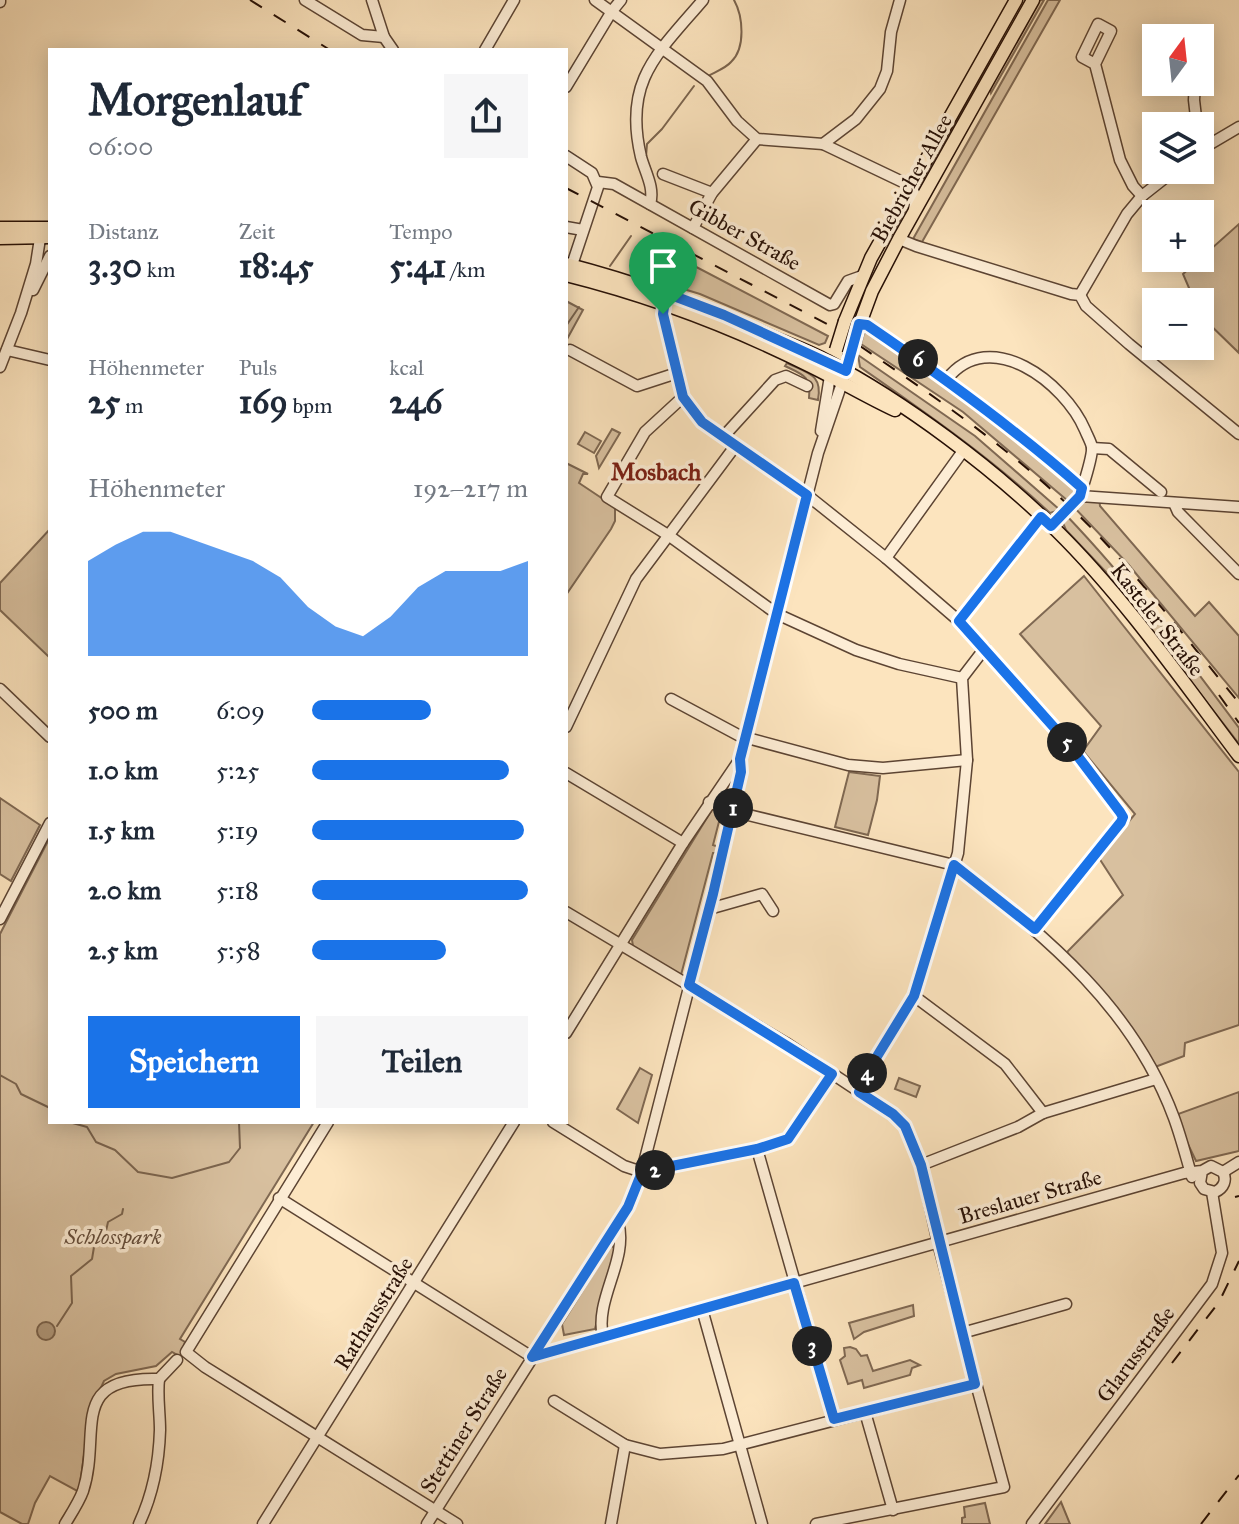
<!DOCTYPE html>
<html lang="de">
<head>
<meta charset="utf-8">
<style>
	:root { --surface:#fff; --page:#f6f6f7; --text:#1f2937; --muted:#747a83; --accent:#1a73e8 }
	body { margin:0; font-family:"IM FELL Great Primer",serif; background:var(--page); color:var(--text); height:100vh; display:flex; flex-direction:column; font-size:30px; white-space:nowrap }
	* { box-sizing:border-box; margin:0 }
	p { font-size:26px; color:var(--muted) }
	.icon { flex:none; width:44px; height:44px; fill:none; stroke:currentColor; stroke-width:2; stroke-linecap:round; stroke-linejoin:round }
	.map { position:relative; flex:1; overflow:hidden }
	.side { position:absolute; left:48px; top:48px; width:520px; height:1076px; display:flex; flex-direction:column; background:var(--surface); border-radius:0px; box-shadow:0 4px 20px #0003 }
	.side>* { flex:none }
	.needle { width:52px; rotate:15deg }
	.fabs { position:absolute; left:1142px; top:24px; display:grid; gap:16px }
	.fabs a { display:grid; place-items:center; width:72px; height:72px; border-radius:0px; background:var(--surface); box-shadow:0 4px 20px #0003; font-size:40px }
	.pin { position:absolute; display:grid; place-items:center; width:68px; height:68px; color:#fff; margin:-82px -34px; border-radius:50% 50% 50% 0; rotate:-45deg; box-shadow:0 0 8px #0007 }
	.pin .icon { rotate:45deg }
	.km { position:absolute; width:40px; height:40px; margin:-20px; border-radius:50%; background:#222; color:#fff; font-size:22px; line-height:40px; text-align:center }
	.round { display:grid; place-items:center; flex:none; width:84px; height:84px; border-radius:0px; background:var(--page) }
	.overview { display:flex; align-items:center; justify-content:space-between; height:136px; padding:0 40px }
	h1 { font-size:44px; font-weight:700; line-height:60px }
	.metrics { display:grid; grid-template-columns:repeat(3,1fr); gap:12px; height:136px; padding:8px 40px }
	.metrics div { display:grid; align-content:center }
	.metrics b { font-size:34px; font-weight:700 }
	.metrics small { font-size:22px; font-weight:400 }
	.metrics p { font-size:22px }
	.chart { height:224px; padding:16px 40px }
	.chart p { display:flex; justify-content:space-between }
	.chart svg { width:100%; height:144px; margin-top:8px; fill:var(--accent); opacity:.7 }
	.action { display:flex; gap:16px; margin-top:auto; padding:16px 40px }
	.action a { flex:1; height:92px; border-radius:0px; background:var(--accent); color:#fff; font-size:32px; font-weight:700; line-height:92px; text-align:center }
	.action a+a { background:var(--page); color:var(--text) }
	ul { padding:0 40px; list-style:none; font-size:26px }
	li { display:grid; grid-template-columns:128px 96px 1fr; align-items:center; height:60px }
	li i { height:20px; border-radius:10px; background:var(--accent) }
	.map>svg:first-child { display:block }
	.green { fill:#d8c09f; stroke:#7f6852; stroke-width:2 }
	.water { fill:#b39c7f; stroke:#7b644e; stroke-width:2 }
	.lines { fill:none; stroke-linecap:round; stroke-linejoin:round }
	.stream { stroke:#7b644e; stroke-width:2 }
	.minor-casing { stroke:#5c4433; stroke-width:13 }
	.major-casing { stroke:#260f05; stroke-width:15 }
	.minor { stroke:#fdedd5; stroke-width:10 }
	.major { stroke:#fce4be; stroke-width:12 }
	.rail { stroke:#260f05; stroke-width:2; stroke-dasharray:14 14; stroke-linecap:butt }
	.minor-bridge-casing { stroke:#5c4433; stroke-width:13; stroke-linecap:butt }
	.major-bridge-casing { stroke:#260f05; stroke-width:15; stroke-linecap:butt }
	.minor-bridge { stroke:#fdedd5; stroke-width:10 }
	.major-bridge { stroke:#fce4be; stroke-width:12 }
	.route-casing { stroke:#fff; stroke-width:16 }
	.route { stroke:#1a73e8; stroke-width:10 }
	.labels { text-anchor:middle; stroke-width:7; stroke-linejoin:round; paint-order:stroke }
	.street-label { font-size:22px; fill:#260f05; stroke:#fdedd5 }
	.park-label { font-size:22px; font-style:italic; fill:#644d3b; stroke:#fdedd5 }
	.neighbourhood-label { font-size:24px; font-weight:bold; fill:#7a1f14; stroke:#fdedd5 }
</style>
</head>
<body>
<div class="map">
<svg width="1239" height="1524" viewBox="0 0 1239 1524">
	<rect width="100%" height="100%" fill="#fce4be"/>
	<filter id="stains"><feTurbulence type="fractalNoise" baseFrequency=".0025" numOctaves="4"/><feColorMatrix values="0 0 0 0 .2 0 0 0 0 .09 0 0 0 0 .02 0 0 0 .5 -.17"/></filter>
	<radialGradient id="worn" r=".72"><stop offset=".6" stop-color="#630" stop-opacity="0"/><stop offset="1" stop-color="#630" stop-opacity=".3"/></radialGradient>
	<g class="green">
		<path d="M1040,0H1044L991,93L990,88Z"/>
		<path d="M1048,0H1060L922,242L913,239Z"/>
		<path d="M1001,39L926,180L923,178Z"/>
		<path d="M1239,224V353L1201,316L1200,302H1195L1183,274Z"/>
		<path d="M681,259L828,336L825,343L819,345L700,294L677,287Z"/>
		<path d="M566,301L583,310L566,341Z"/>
		<path d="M870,331L1017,438L1075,486L1076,490L1068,501L963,412L861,344L864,333Z"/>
		<path d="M858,355L975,436L1060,510L1050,513C991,458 926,413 860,367Z"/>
		<path d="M787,363C807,373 823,374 818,400L809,398C811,376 804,375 785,366Z"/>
		<path d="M612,429L620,433L599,468L596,456Z"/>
		<path d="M585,432L601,441L594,453L578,444Z"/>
		<path d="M566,463L588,474H583L579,483L615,507V521L611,529L566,595Z"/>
		<path d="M1080,496L1099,497L1100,506L1195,616L1209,602L1239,636V698L1128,564L1071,504Z"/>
		<path d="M1066,515C1130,582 1184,654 1239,728V744L1105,571L1066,530L1062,521Z"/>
		<path d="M50,529V658L0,610V583Z"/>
		<path d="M1084,576L1239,772V1025L1185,1043L1184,1056L1155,1067L1067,952L1123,895L1099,858L1135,814L1083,751L1101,726L1020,634Z"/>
		<path d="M849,772L880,776L877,800L868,835L835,827Z"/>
		<path d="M0,798L40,825L11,881L0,874Z"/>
		<path d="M713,808L722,810L713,845L719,847L717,853H713L681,975L633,946L632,940Z"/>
		<path d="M50,837V1122H314L180,1339L185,1342L181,1357L172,1352L156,1366L116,1374L104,1381L90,1411L79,1492L50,1476L35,1503L28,1524H22L0,1512V934Z"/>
		<path d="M640,1068L652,1075L638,1123L617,1109Z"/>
		<path d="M899,1078L920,1086L916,1097L895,1089Z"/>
		<path d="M1239,1092V1151L1196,1161L1186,1140L1178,1114Z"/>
		<path d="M611,1245L615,1249L595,1329L564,1335L562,1324Z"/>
		<path d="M913,1305L914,1316L864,1332L854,1339L849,1323Z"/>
		<path d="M850,1347L856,1349L861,1356L867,1355L873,1371L910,1360L920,1365L912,1368L910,1375L864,1388L862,1380L848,1384L840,1360L845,1356L844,1348Z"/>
		<path d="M1061,1502L1070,1524H1045Z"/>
		<path d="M985,1503L990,1524H962V1518L965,1517L964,1507Z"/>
	</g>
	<circle class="water" cx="46" cy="1331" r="9"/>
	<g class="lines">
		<g class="stream">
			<path d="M708,76C715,72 726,68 731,62C746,48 743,16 734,0"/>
			<path d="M652,173L646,157L647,144L662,129L694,86"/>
			<path d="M610,266L631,236"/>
			<path d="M566,326L579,307"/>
			<path d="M0,1075L16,1084L21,1094L50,1108"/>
			<path d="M69,1122L87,1127L96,1142L115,1150L138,1172L172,1178L229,1162L240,1148L239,1122"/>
			<path d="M57,1326L72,1303L71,1276L92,1259L94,1247L104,1240L108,1222L122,1214L123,1209"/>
		</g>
		<defs>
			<g id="minor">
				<path d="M305,0L362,35L384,37"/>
				<path d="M372,0L384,37L393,50"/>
				<path d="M595,0L707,81L737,121L757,139L823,144L911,186L916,197L914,210"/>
				<path d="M0,2V0"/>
				<path d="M485,50L514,0"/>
				<path d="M1095,64L1082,57L1098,24L1111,31L1095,64L1120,160L1133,186L1142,196"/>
				<path d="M1195,82L1194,100L1197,126"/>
				<path d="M566,87L612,11L621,0"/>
				<path d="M823,144L856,119L880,89L887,71L891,32L900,0"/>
				<path d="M1200,150L1239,127"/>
				<path d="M566,156L592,173L598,187L572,265L566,269"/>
				<path d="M663,174L712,193"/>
				<path d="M598,182L614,184L830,305L834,304L848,281L862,276"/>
				<path d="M650,204C655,188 645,172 641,157C623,81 657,54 703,0"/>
				<path d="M566,227L583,230"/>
				<path d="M693,228L712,193L757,139"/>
				<path d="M899,239L916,246L1071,294L1080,295L1086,306L1129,344L1239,434"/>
				<path d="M33,290L50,256"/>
				<path d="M1080,295L1127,214L1142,196L1175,170"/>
				<path d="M665,297L663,314L683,397L698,418L807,495L886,558L959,621L1067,742L1120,812L1123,817L1121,822L1035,929"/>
				<path d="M859,324L867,325C942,376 1014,428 1082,488"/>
				<path d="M7,350L50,360"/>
				<path d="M570,350L637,386L677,373"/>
				<path d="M0,367L21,313L36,264L41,232"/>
				<path d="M947,379C990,325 1065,383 1085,430C1087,435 1091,442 1092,447C1093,457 1083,485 1080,496"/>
				<path d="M683,397L645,432L607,497L668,535L777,614L856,650L899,664L962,678"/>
				<path d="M821,431L830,376"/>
				<path d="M724,436L775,380L786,376L807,386"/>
				<path d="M1092,448L1109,449L1161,492"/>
				<path d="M1075,500L1080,496L1239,507"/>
				<path d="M1174,503L1178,512L1239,574"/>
				<path d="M886,558L963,451"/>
				<path d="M959,621L1041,517"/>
				<path d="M0,689L50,737"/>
				<path d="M671,699L740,736L848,765L883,768L967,760"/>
				<path d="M566,727L636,579L736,445"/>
				<path d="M566,773L683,843"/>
				<path d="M709,802L732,811L954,865L960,869C1049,940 1133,1007 1174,1118C1181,1137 1186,1157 1192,1177"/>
				<path d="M709,909L762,894L773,911"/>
				<path d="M566,912L786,1043L893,1114L905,1126L921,1165L938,1243L1004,1487L816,1524"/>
				<path d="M0,919L50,823"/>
				<path d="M914,996L1005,1064L1043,1113"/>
				<path d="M566,1033L683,843L740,759"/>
				<path d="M859,1092L865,1076L914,996L958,853L967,760L962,678L985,648"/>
				<path d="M328,1122L186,1352L205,1367L457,1524"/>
				<path d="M553,1122L624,1166L642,1172L757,1149L788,1139L832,1074"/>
				<path d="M757,1149L834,1419"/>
				<path d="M921,1165L1018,1127L1043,1113L1156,1079"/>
				<path d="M1223,1172L1239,1162"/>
				<path d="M279,1198L532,1357"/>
				<path d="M702,1309L762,1524"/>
				<path d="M962,1333L1066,1304"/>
				<path d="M603,1337C594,1299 629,1260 618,1222"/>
				<path d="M532,1357L1184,1173L1202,1171L1211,1166L1223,1172C1227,1180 1224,1188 1215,1192L1204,1189L1200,1183L1202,1171"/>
				<path d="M554,1401L625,1445L660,1454L723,1449L975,1384"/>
				<path d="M865,1412L893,1510"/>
				<path d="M65,1524C71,1514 79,1502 83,1491C102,1433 66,1376 159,1379L177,1360"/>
				<path d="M139,1524C153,1494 159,1464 160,1430C160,1413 157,1396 159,1379"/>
				<path d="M263,1524L514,1122"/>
				<path d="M427,1524L628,1207L639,1182L713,894L741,772L740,759L818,453L842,383"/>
				<path d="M611,1524L625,1445"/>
				<path d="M1032,1524L1212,1284L1222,1253L1212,1192"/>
			</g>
			<g id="major">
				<path d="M0,228H50"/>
				<path d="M0,238L50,237"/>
				<path d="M566,264C639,283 708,308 777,339C794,346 811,352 827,361C905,402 993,468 1056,530C1124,597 1181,679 1239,756"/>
				<path d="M566,275C650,296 730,326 808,365C837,379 865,396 895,410"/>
				<path d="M845,321L871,258L1016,0"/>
				<path d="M858,329L872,291L899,239L1033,0"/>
			</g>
		</defs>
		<use href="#minor" class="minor-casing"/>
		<use href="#major" class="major-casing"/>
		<use href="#minor" class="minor"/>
		<use href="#major" class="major"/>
		<g class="rail">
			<path d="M250,0L330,50"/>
			<path d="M566,188L831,326"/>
			<path d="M860,346C944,403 1028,461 1098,535C1148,588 1193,647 1239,703"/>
			<path d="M1219,695L1239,723"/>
			<path d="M1235,1197L1239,1196"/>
			<path d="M1172,1363L1219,1302L1239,1261"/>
			<path d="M1201,1524L1239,1475"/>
		</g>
		<defs>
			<path id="minor-bridge" d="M1062,514L1071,504"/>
			<g id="major-bridge">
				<path d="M836,350L845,321"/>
				<path d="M849,358L858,329"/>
			</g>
		</defs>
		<use href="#minor-bridge" class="minor-bridge-casing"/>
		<use href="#major-bridge" class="major-bridge-casing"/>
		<use href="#minor-bridge" class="minor-bridge"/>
		<use href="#major-bridge" class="major-bridge"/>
	</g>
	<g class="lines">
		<defs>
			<path id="route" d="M666,293L724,315L846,371L859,324L867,325C942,376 1014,428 1082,488L1080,496L1051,526L1041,517L959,621L1067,742L1120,812L1123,817L1121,822L1035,929L954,865L914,996L865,1076L859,1092L893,1114L905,1126L921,1165L975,1384L834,1419L794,1283L532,1357L628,1207L642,1172L757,1149L788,1139L832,1074L689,985L713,894L741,772L740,759L807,495L702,422L683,397L663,314Z"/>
		</defs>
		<use href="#route" class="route-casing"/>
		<use href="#route" class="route"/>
	</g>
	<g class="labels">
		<g class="street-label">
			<text transform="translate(911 178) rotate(-61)" y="8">Biebricher Allee</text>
			<text transform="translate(745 234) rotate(29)" y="8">Gibber Straße</text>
			<text transform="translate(1158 619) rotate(52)" y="8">Kasteler Straße</text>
			<text transform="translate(1030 1196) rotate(-16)" y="8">Breslauer Straße</text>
			<text transform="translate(373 1313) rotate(-58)" y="8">Rathausstraße</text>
			<text transform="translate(1135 1354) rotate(-53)" y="8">Glarusstraße</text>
			<text transform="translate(463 1430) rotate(-58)" y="8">Stettiner Straße</text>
		</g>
		<g class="park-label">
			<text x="113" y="1244">Schlosspark</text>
		</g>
		<g class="neighbourhood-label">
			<text x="656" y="480">Mosbach</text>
		</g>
	</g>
	<rect width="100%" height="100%" filter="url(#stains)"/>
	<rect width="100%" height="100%" fill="url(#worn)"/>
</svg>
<div class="fabs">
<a><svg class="needle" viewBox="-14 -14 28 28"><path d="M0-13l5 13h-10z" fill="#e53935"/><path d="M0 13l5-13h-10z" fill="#747a83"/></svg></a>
<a><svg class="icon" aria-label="layers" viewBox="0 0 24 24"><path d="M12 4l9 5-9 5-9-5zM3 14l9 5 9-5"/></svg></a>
<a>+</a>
<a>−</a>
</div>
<div class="pin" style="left:663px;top:314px;background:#1e9e55"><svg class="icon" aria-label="arrive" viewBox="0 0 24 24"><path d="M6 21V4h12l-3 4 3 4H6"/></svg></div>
<b class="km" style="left:733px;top:808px">1</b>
<b class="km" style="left:655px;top:1170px">2</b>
<b class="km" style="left:812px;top:1346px">3</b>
<b class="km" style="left:867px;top:1073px">4</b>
<b class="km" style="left:1067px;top:742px">5</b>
<b class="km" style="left:918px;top:359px">6</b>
<section class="side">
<div class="overview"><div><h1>Morgenlauf</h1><p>06:00</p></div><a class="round"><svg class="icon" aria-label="share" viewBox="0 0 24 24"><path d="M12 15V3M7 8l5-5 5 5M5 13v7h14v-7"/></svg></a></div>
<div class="metrics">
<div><p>Distanz</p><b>3.30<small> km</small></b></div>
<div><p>Zeit</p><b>18:45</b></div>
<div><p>Tempo</p><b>5:41<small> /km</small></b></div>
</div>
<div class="metrics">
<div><p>Höhenmeter</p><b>25<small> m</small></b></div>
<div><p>Puls</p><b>169<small> bpm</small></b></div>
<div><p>kcal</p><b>246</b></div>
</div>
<div class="chart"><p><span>Höhenmeter</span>192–217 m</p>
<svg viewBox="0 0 160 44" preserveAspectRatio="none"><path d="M0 44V15L10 10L20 6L30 6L40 9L50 12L60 15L70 20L80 29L90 35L100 38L110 32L120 23L130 18L140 18L150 18L160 15V44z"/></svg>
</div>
<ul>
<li><b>500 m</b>6:09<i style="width:55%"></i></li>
<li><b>1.0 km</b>5:25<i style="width:91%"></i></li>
<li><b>1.5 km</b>5:19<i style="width:98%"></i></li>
<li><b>2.0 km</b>5:18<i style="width:100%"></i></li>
<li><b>2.5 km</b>5:58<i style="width:62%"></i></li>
</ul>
<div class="action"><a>Speichern</a><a>Teilen</a></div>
</section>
</div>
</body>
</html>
